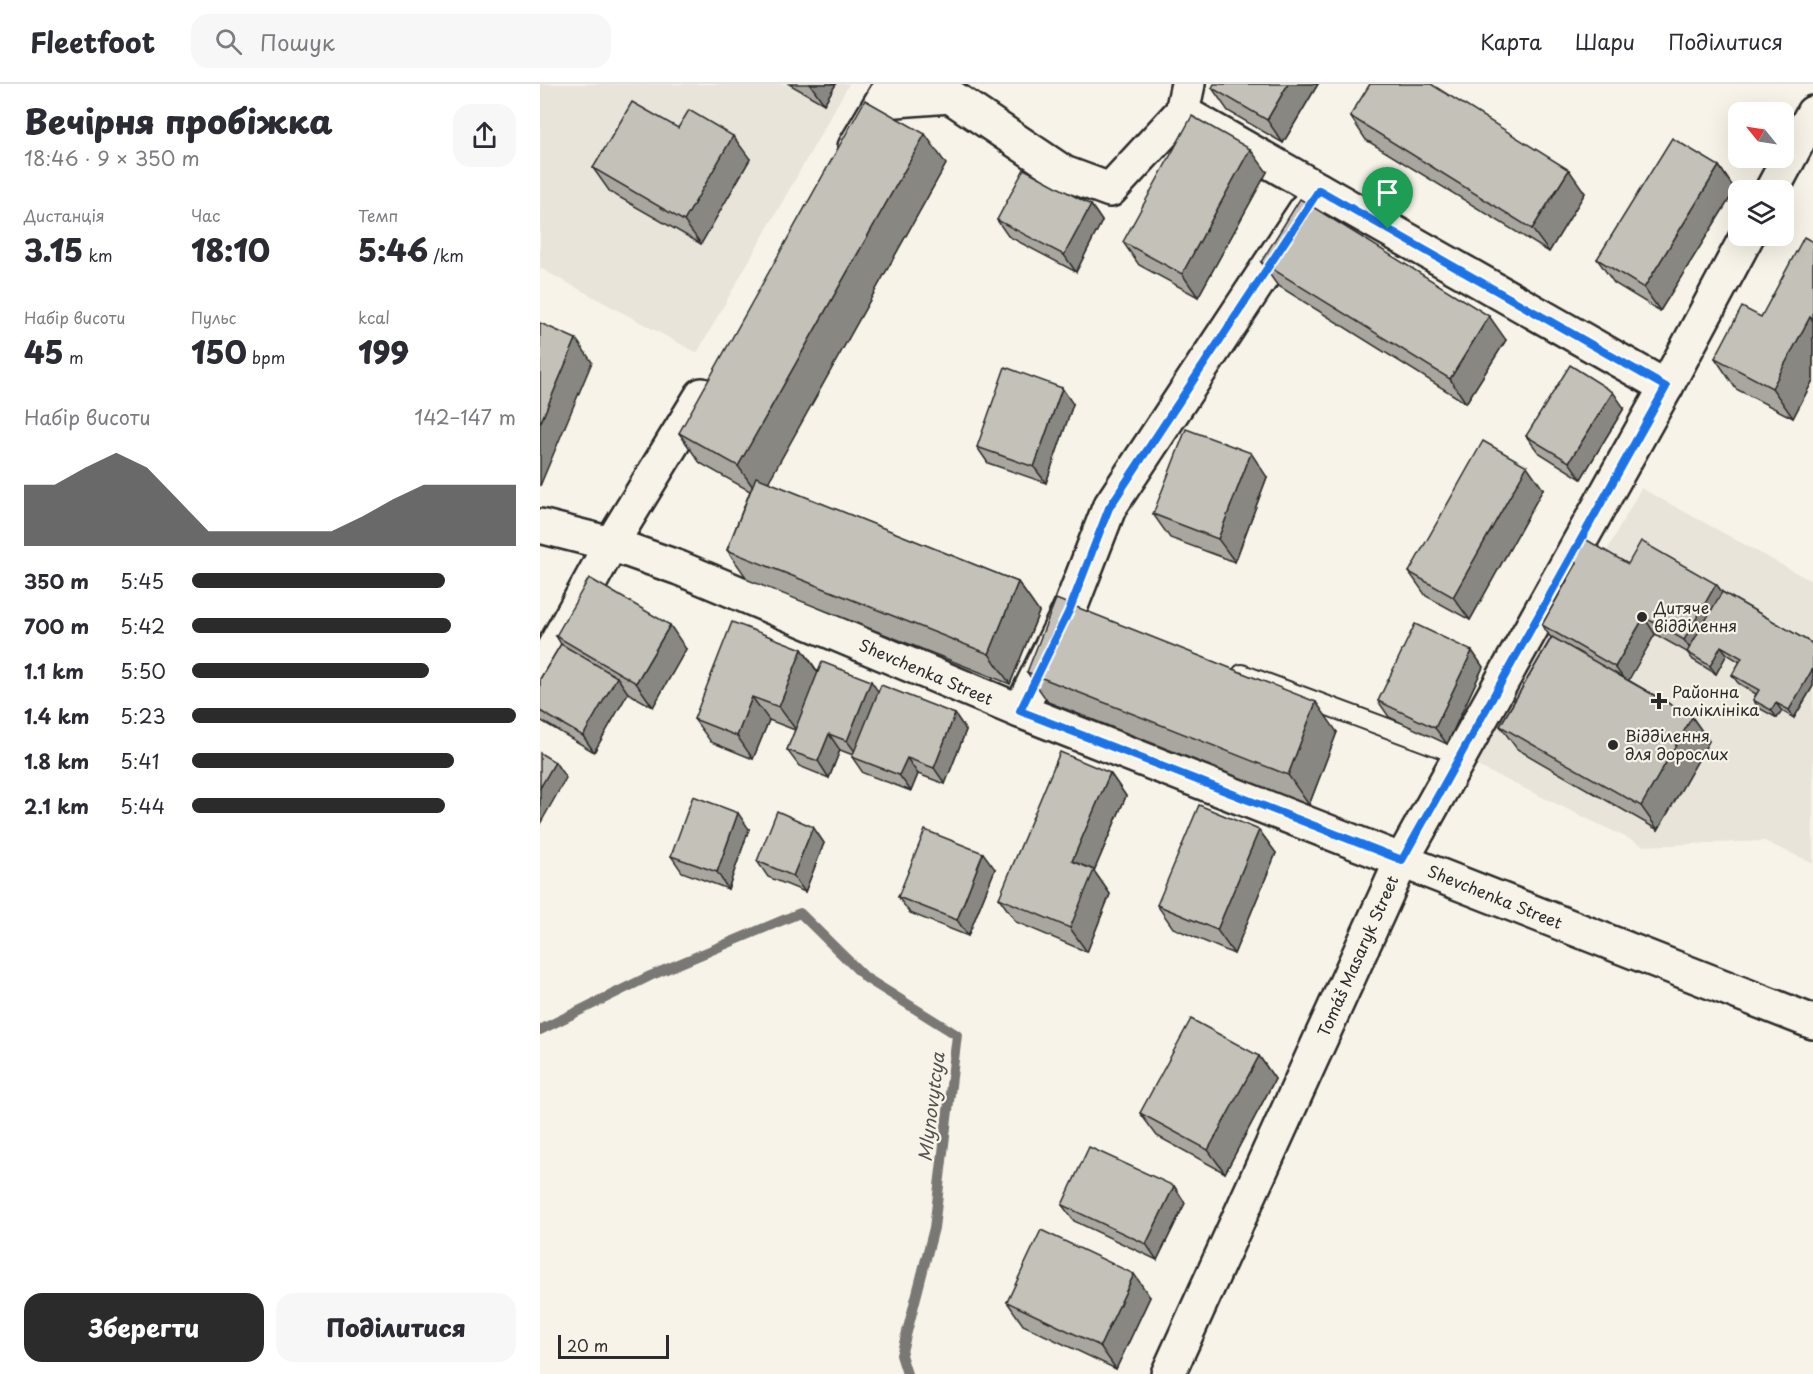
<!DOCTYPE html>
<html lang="uk">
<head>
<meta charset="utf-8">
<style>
	:root { --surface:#fff; --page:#f7f7f7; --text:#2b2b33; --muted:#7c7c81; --line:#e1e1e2; --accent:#2b2b2b }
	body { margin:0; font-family:"Playpen Sans",sans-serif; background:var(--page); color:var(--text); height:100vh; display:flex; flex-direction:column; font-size:22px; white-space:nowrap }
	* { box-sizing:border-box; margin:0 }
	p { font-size:20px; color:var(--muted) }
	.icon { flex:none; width:33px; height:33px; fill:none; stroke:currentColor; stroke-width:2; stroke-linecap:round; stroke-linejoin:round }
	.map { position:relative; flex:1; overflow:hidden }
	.side { display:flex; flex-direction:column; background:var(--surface); width:540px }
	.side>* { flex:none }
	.needle { width:39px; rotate:300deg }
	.tools { position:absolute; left:1188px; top:18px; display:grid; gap:12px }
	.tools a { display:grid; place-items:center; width:66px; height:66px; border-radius:12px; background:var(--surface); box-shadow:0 6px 24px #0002; font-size:30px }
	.scale { position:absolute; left:18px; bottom:15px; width:111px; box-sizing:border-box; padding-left:6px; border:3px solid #2b2b2b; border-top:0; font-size:16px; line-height:21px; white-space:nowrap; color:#2b2b2b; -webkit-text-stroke:4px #f7f3e8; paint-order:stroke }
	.pin { position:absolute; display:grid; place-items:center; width:51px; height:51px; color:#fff; margin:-62px -26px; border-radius:50% 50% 50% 0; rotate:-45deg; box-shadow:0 0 6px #0007 }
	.pin .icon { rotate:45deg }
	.round { display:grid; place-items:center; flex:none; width:63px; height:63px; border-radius:18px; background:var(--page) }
	.summary { display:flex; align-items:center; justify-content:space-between; height:102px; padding:0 24px }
	h1 { font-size:33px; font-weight:800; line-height:45px }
	.figures { display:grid; grid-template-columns:repeat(3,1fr); gap:9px; height:102px; padding:6px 24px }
	.figures div { display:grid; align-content:center }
	.figures b { font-size:30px; font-weight:800 }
	.figures small { font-size:16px; font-weight:400 }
	.figures p { font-size:16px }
	.chart { height:168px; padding:12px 24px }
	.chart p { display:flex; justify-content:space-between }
	.chart svg { width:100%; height:108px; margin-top:6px; fill:var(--accent); opacity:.7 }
	.button { display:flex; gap:12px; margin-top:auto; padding:12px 24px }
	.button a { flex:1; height:69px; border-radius:18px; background:var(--accent); color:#fff; font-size:24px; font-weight:800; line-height:69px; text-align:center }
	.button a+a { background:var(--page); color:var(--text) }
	ul { padding:0 24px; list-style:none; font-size:20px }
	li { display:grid; grid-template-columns:96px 72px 1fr; align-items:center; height:45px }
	li i { height:15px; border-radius:8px; background:var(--accent) }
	header { display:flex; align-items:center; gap:36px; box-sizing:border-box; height:84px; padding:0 30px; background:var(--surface); border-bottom:2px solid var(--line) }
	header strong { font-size:28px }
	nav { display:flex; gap:33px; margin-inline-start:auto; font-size:21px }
	.search { width:420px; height:54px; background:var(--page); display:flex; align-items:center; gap:15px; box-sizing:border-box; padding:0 21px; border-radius:18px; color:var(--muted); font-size:22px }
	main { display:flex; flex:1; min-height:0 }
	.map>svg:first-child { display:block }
	.built { fill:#e8e4da }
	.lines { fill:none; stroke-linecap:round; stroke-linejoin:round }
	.stream { stroke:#7a7874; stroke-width:10 }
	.service-casing { stroke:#2b2b2b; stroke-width:22 }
	.minor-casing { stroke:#2b2b2b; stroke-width:38 }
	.secondary-casing { stroke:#2b2b2b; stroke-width:38 }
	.service { stroke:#f7f3e8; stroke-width:18 }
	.minor { stroke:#f7f3e8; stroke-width:33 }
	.secondary { stroke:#f7f3e8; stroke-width:33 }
	.wall { fill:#a9a69f; stroke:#2b2b2b; stroke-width:1.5 }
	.shaded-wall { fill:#898782; stroke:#2b2b2b; stroke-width:1.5 }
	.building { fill:#c4c1b9; stroke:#2b2b2b; stroke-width:1.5 }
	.route-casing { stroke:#fff; stroke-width:12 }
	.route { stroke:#1a73e8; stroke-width:8 }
	.poi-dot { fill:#2b2b2b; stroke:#f7f3e8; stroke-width:2 }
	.labels { text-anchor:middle; stroke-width:4.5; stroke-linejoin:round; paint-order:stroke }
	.poi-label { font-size:16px; fill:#2b2b2b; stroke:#f7f3e8; text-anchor:start }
	.street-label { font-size:16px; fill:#2b2b2b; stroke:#f7f3e8 }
	.water-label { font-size:18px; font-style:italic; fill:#53524f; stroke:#f7f3e8 }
</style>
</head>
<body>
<header>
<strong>Fleetfoot</strong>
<div class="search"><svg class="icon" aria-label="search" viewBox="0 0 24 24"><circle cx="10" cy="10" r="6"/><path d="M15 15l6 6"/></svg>Пошук</div>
<nav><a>Карта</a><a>Шари</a><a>Поділитися</a></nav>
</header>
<main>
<section class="side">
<div class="summary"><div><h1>Вечірня пробіжка</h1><p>18:46 · 9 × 350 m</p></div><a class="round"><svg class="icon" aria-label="share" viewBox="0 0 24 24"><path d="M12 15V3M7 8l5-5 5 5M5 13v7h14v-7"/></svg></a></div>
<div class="figures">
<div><p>Дистанція</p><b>3.15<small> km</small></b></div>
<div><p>Час</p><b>18:10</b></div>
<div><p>Темп</p><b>5:46<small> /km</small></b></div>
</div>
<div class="figures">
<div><p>Набір висоти</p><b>45<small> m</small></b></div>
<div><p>Пульс</p><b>150<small> bpm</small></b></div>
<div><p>kcal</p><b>199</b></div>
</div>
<div class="chart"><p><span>Набір висоти</span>142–147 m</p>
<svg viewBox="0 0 160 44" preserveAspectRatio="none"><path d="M0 44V19L10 19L20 12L30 6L40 12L50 25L60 38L70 38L80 38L90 38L100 38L110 32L120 25L130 19L140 19L150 19L160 19V44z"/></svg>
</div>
<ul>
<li><b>350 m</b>5:45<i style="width:78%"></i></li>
<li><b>700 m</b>5:42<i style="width:80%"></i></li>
<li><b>1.1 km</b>5:50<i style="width:73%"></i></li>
<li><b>1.4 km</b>5:23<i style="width:100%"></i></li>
<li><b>1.8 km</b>5:41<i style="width:81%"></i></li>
<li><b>2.1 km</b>5:44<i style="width:78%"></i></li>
</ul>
<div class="button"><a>Зберегти</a><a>Поділитися</a></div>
</section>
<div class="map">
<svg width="1273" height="1290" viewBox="0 0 1273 1290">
	<rect width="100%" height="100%" fill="#f7f3e8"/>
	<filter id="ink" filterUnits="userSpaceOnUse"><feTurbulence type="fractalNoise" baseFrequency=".0167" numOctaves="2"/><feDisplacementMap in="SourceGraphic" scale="12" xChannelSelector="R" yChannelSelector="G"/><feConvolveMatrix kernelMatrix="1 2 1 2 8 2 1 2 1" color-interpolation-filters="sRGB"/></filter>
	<g filter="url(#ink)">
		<g class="built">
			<path d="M0,0H309L157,269L0,184Z"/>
			<path d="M1101,404L1273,498V779L1224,757L1104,762L929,678L1003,551L1013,556L1063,474Z"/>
		</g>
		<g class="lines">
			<path class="stream" d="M0,946L110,892L260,829L326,894L417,951L394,1144L361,1271L367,1290"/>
			<defs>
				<path id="service" d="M702,590L920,671"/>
				<g id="minor">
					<path d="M343,17L410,12L524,89L570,106L642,28L648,0"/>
					<path d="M642,28L1126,303"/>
					<path d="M315,63L352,0"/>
					<path d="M1232,106L1273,29"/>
					<path d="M0,589L71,460L162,311"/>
					<path d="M480,627L529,527L569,424L779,106"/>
					<path d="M628,1290L862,776L1126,303L1207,152"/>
				</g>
				<path id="secondary" d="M0,442L71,460L139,484L480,627L1273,938"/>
			</defs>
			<use href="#service" class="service-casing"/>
			<use href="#minor" class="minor-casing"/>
			<use href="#secondary" class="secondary-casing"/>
			<use href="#service" class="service"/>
			<use href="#minor" class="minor"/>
			<use href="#secondary" class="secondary"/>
		</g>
		<g class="wall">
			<path d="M249,0H296L284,20Z"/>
			<path d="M778,0L743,59L688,27L672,4Z"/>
			<path d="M810,32L1045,109L1009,168L826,56Z"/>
			<path d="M138,44L210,75L161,160L70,108L53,84Z"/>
			<path d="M406,80L228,398L478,498L499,528L470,600L208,496L187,466L210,407L160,379L139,349Z"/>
			<path d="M1179,82L1195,106L1120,227L1074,199L1057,175Z"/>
			<path d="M727,88L658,213L599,181L583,158Z"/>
			<path d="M551,121L562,137L536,188L468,152L457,136Z"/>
			<path d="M1273,158V296L1253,334L1196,305L1175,274L1221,233Z"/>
			<path d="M721,178L966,256L926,319L737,201Z"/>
			<path d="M533,320L506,399L448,379L437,363Z"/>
			<path d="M1084,324L1041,395L998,368L986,352Z"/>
			<path d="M727,393L695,478L630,454L613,430Z"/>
			<path d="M1003,405L930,536L886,512L869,488Z"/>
			<path d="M1032,473L1088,480L1176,500L1182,508L1273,560V602L1254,634L1242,627L1237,634L1219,624L1213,616L1216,610L1198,599L1192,591L1200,578L1187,570L1176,590L1153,576L1147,568L1115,550L1088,596L1152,633L1169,657L1118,746L977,665L960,642L1011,554L1002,541L1036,479Z"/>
			<path d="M16,552L146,565L113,623L88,609L54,668L0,636V595L21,560Z"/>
			<path d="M262,565L278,588L338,608L415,630L426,646L405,700L378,690L371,707L323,689L312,673L313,671L300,666L289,694L259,682L247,666L255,646L229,636L213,675L171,658L154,635Z"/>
			<path d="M932,567L943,583L907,660L849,633L838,617Z"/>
			<path d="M487,588L797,648L769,721L508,618Z"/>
			<path d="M570,689L586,712L554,787L570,810L547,868L476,838L459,814Z"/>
			<path d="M273,743L284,759L265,808L228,793L217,777Z"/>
			<path d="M209,745L188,805L142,788L131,772Z"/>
			<path d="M719,746L736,769L694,870L633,844L617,821Z"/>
			<path d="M455,785L428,852L370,829L358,813Z"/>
			<path d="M719,972L735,995L685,1089L617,1052L600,1029Z"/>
			<path d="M634,1102L645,1119L617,1176L534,1137L522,1121Z"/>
			<path d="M610,1213L576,1285L483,1241L467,1218Z"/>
		</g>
		<g class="shaded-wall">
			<path d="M270,0H296L284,20Z"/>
			<path d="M748,0H778L743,59L727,36Z"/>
			<path d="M385,50L406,80L220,413L198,382Z"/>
			<path d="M193,52L210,75L161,160L144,137Z"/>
			<path d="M710,65L727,88L658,213L642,190Z"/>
			<path d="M1179,82L1195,106L1120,227L1104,204Z"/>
			<path d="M1029,86L1045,109L1009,168L992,145Z"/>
			<path d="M551,121L562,137L536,188L524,171Z"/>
			<path d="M949,232L966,256L926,319L910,295Z"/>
			<path d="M1270,233L1273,237V296L1253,334L1232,304Z"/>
			<path d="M36,255L52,278L0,402V340Z"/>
			<path d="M522,304L533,320L506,399L494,383Z"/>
			<path d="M1073,308L1084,324L1041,395L1029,378Z"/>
			<path d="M711,369L727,393L695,478L678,455Z"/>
			<path d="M987,382L1003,405L930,536L913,513Z"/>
			<path d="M478,498L499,528L470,600L449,570Z"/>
			<path d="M1176,500L1188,516L1155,572L1144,556Z"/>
			<path d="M1104,533L1115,550L1087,599L1075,583Z"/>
			<path d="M130,541L146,565L113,623L96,599Z"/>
			<path d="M1181,562L1187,570L1176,590L1170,582Z"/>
			<path d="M262,565L278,589L256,646L239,623Z"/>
			<path d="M932,567L943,583L907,660L895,644Z"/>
			<path d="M1273,584V602L1254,634L1249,626Z"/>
			<path d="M77,593L88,609L54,668L43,652Z"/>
			<path d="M331,597L342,613L319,673L307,657Z"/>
			<path d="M212,613L229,636L213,675L197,652Z"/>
			<path d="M776,618L797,648L769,721L748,691Z"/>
			<path d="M1236,619L1242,627L1237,634L1231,626Z"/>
			<path d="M415,630L426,646L405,700L394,684Z"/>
			<path d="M1152,633L1169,657L1118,746L1101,722Z"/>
			<path d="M289,650L300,666L289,694L278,677Z"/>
			<path d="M367,674L378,690L371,707L359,691Z"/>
			<path d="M15,678L26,694L0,740V704Z"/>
			<path d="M570,689L586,712L554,787L570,810L547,868L530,844L532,777Z"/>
			<path d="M198,729L209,745L188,805L177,788Z"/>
			<path d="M273,743L284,759L265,808L253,792Z"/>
			<path d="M719,746L736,769L694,870L677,846Z"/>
			<path d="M443,769L455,785L428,852L417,836Z"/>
			<path d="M719,972L735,995L685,1089L668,1066Z"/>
			<path d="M634,1102L645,1119L617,1176L606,1160Z"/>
			<path d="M594,1190L610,1213L576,1285L560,1262Z"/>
		</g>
		<g class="building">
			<path d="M674,0H748L727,36L672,4Z"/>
			<path d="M830,0H891L1029,86L992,145L810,32Z"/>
			<path d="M325,16L385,50L198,382L139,349Z"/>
			<path d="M92,18L138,44L149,26L193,52L144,137L53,84Z"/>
			<path d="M652,32L710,65L642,190L583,158Z"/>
			<path d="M1132,54L1179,82L1104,204L1057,175Z"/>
			<path d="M484,85L551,121L524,171L457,136Z"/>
			<path d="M760,115L949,232L910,295L721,178Z"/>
			<path d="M1264,153L1273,158V234L1270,233L1232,304L1175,274L1202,223L1221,233Z"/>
			<path d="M0,239L36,255L0,340Z"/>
			<path d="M1030,281L1073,308L1029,378L986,352Z"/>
			<path d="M465,283L522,304L494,383L437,363Z"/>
			<path d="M646,345L711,369L678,455L613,430Z"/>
			<path d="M943,357L987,382L913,513L869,488Z"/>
			<path d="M216,393L478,498L449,570L187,466Z"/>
			<path d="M1045,455L1088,480L1101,457L1176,500L1144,556L1104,533L1075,583L1002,541L1037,479L1032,473L1031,467L1039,456Z"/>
			<path d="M49,494L130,541L96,599L16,552Z"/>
			<path d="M1182,508L1273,560V584L1249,626L1236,619L1231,626L1213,616L1219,606L1192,591L1202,574L1181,562L1170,582L1147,568Z"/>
			<path d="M516,515L776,618L748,691L487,588Z"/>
			<path d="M192,538L262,565L239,623L212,613L197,652L154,635Z"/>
			<path d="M875,540L932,567L895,644L838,617Z"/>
			<path d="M1012,553L1152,633L1101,722L960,642Z"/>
			<path d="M21,560L77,593L43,652L0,627V595Z"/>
			<path d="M282,578L331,597L307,657L289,650L278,677L247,666Z"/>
			<path d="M341,601L415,630L394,684L367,674L359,691L312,673Z"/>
			<path d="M520,668L570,689L532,777L554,786L530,844L459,814Z"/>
			<path d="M0,669L15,678L0,704Z"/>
			<path d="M153,712L198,729L177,788L131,772Z"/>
			<path d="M659,721L719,746L677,846L617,821Z"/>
			<path d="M237,727L273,743L253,792L217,777Z"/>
			<path d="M385,746L443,769L417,836L358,813Z"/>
			<path d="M651,935L719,972L668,1066L600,1029Z"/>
			<path d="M549,1063L634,1102L606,1160L522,1121Z"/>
			<path d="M501,1146L594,1190L560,1262L467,1218Z"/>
		</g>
	</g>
	<g class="lines" filter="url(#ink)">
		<defs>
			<path id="route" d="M779,106L1126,303L862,776L480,627L529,527L569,424Z"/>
		</defs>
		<use href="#route" class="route-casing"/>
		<use href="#route" class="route"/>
	</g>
	<g class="poi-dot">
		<circle cx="1102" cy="533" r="6"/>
		<path d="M1116 608h6v6h6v6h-6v6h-6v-6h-6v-6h6z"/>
		<circle cx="1073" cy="661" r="6"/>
	</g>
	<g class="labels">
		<g class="poi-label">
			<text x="1114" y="530">Дитяче<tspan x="1114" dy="18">відділення</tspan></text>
			<text x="1132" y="614">Районна<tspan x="1132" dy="18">поліклініка</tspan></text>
			<text x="1085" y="658">Відділення<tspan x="1085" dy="18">для дорослих</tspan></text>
		</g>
		<g class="street-label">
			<text transform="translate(386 588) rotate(23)" y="6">Shevchenka Street</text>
			<text transform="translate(955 813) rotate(22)" y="6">Shevchenka Street</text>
			<text transform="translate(818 872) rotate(-66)" y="6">Tomáš Masaryk Street</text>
		</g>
		<g class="water-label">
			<text transform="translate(392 1023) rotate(-83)" y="6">Mlynovytcya</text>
		</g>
	</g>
</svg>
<div class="tools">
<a><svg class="needle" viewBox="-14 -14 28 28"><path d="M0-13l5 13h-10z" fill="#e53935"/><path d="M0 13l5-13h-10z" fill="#7c7c81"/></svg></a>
<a><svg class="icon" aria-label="layers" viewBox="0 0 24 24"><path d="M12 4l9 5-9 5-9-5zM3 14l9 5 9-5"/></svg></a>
</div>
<div class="scale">20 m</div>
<div class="pin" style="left:848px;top:145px;background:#1e9e55"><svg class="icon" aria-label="arrive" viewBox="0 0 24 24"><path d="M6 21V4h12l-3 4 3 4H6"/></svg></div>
</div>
</main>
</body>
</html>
